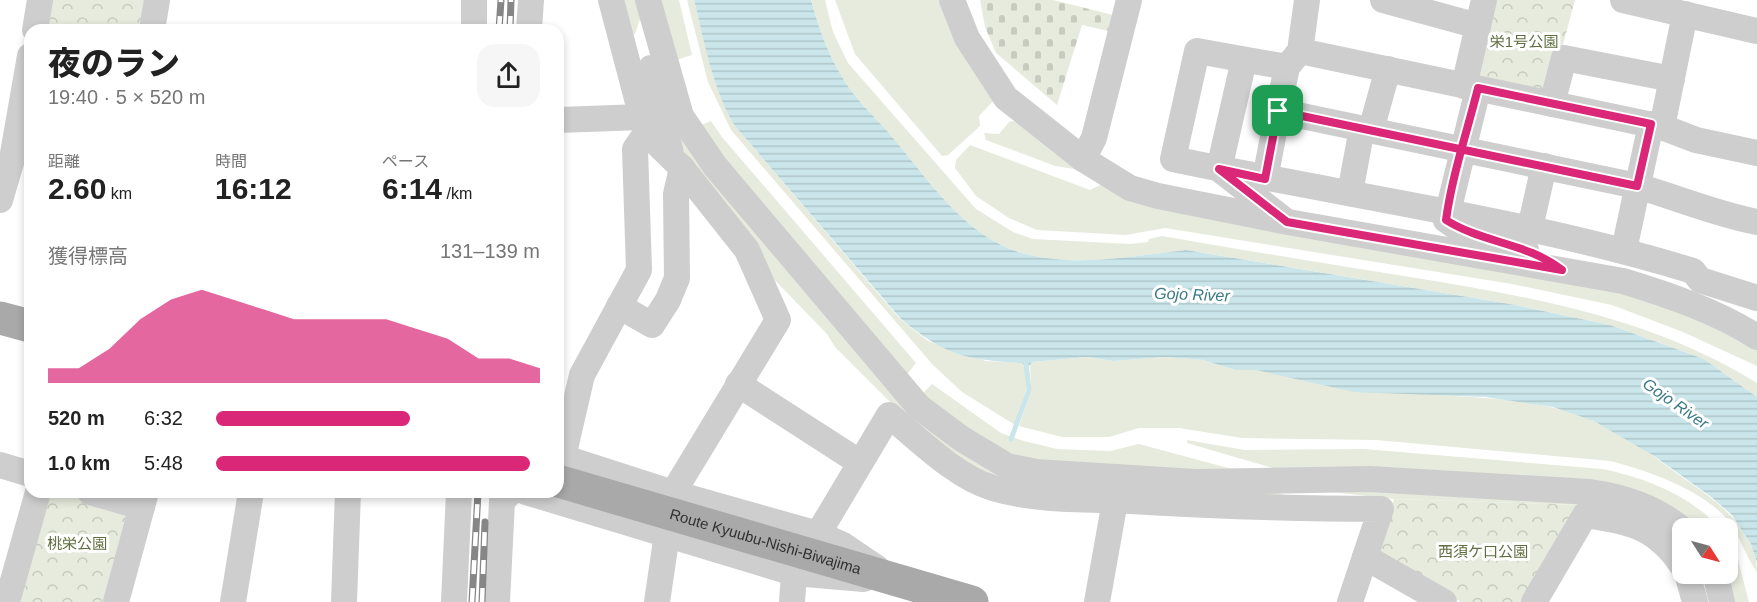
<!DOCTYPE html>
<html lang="ja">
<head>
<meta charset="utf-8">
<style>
	:root { --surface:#fff; --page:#f6f6f6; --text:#222; --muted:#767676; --accent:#db2777 }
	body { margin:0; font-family:Helvetica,"Noto Sans JP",sans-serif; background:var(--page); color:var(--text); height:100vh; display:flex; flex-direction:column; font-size:22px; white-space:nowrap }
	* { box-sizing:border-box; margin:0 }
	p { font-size:20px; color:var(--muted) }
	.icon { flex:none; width:33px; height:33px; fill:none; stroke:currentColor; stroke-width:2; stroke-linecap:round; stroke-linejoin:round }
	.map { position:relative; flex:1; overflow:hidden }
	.side { position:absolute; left:24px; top:24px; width:540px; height:474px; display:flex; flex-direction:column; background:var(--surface); border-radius:18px; box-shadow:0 3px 9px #0003 }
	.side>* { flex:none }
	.needle { width:39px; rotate:126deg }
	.fabs { position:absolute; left:1672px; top:518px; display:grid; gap:12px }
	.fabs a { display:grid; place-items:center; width:66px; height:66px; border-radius:12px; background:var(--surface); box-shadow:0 3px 9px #0003; font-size:30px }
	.pin { position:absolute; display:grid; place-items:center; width:51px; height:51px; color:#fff; margin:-26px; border-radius:12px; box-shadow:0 3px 9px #0006 }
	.round { display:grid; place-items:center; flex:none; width:63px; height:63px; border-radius:18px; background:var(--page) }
	.head { display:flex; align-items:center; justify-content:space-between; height:102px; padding:0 24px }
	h1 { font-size:33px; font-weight:800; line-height:45px }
	.metrics { display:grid; grid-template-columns:repeat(3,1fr); gap:9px; height:102px; padding:6px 24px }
	.metrics div { display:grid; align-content:center }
	.metrics b { font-size:30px; font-weight:800 }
	.metrics small { font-size:16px; font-weight:400 }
	.metrics p { font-size:16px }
	.chart { height:168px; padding:12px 24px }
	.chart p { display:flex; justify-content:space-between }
	.chart svg { width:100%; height:108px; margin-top:6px; fill:var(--accent); opacity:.7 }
	ul { padding:0 24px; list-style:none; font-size:20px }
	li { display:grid; grid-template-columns:96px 72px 1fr; align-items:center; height:45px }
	li i { height:15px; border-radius:8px; background:var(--accent) }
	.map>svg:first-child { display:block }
	.grass { fill:#e7ebdd }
	.cemetery { fill:url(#cemetery-stones) }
	.park { fill:url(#park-crowns) }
	.water { fill:url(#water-rules) }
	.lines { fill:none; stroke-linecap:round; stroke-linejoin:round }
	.stream { stroke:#cae6ea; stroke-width:5 }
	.minor { stroke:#cecece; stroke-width:26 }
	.major { stroke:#a9a9a9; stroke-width:33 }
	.rail-casing { stroke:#868686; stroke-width:7 }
	.rail { stroke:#fff; stroke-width:4.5; stroke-dasharray:14; stroke-linecap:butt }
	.route-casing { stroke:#fff; stroke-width:12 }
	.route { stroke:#db2777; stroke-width:8 }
	.labels { text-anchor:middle; stroke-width:6; stroke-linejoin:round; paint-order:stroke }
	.park-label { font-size:15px; fill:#5f6d3f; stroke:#fff }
	.street-label { font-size:15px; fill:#313131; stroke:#fff }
	.water-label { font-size:16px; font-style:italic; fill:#3b7a86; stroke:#fff }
</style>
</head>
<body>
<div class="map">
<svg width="1757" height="602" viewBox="0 0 1757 602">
	<defs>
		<pattern id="cemetery-stones" width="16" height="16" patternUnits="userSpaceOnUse" patternTransform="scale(1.5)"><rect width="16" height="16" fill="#e7ebdd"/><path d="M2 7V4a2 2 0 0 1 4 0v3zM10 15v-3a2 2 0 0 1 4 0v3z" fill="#c7cabe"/></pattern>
		<pattern id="park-crowns" width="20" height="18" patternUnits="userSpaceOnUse" patternTransform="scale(1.5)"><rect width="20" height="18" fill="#e7ebdd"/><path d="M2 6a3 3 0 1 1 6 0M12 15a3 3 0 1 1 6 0" fill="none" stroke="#c7cabe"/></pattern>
		<pattern id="water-rules" width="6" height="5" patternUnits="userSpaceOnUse" patternTransform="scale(1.5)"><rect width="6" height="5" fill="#cae6ea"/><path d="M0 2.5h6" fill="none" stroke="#aec6c9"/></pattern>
	</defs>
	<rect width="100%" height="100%" fill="#fff"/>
	<g class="grass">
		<path d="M620,0H640L642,13L635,34L631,36Z"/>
		<path d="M657,0H679L692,55L673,61Z"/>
		<path d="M687,0H694L714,79L735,126L899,318L928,341L986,361L1022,363L1026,366V390L1015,425L962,392L932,364L731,130L708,82Z"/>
		<path d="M811,0H825L833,32L848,63L976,209L1013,232L1033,239L1130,244L1148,242L1149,239L1162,236C1242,250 1323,263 1404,276C1527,296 1649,316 1757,383V397L1704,359L1610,325L1510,304L1186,250C1131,256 1077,268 1022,253C964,237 926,176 888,132C874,116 855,99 844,80C828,55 819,29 811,0Z"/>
		<path d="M835,0H941C956,38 968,67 995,99L979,116L980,126L948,155L942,156L855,54Z"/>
		<path d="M675,119L897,386L1006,473L1266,489L1303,501L1017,486L956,462L908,420L835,347L827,334L761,266L701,181L675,135Z"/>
		<path d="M711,121L722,137L916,363L905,377L696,127Z"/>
		<path d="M1010,121L1018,122L1081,170L1055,166L986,140L984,133L999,134Z"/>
		<path d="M970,145L1090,190L1100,185L1121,194L1626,292L1694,317L1757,350V366L1683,332L1612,305L1512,284L1165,228L1126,235L1037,230L1009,218L976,196L955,168L956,160Z"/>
		<path d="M1087,357L1113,361L1165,357L1203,360L1235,370H1256C1311,378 1367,389 1423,394C1480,398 1538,398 1593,420C1629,435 1660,462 1692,484C1721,504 1757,533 1757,572C1745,556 1740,535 1727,519C1702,490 1647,470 1610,461L1376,440L1242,438L1179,428H1139L1109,437H1062L1019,426L1031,390L1030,365L1032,362Z"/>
		<path d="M932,384L1001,433L1024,441L1057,449L1110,451L1139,444L1258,476L1053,467L986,447L920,396Z"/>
		<path d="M1187,440L1245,450L1364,449L1603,469C1646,478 1689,495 1720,528H1692L1666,509L1273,468L1187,443Z"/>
		<path d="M1297,488L1587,497L1683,537V554L1583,505L1394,499Z"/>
		<path d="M1728,540L1737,556L1749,602H1729Z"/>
	</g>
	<path class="cemetery" d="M980,0H1053L1121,17L1117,33L1082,25L1057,105L996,53L985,27Z"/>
	<g class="park">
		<path d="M50,0H151L147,30H44Z"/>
		<path d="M1494,0H1575L1551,89L1545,94L1480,81L1476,72Z"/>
		<path d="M47,492H65L127,510L131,519L107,602H15Z"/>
		<path d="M1394,499L1583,505L1527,602H1461L1384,558L1379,547Z"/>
	</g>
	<path class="water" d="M694,0H811C819,29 828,55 844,80C855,99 874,116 888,132C926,176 964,237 1022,253C1077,268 1131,256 1186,250L1510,304L1610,325L1704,359L1757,397V563L1751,544L1732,515L1710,496L1654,456L1594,421L1553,407L1485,397L1354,392L1256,370H1235L1203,360L1165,357L1113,361L1087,357L1032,362L1028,368L1022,363C965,360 944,355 900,318L735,126C712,88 705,43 694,0Z"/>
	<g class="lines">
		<path class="stream" d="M1011,439L1029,390L1026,363"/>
		<g class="minor">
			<path d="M611,0L646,133L682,168L747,250L778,320L673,493"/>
			<path d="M648,0L681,116L715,166L919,407L962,439L1007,466L1036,472L1196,482L1370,479L1590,492C1625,497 1655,507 1683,530"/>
			<path d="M952,0L967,38L1006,98L1083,159L1130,188L1158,196L1288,222L1623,281C1669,295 1716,311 1757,337"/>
			<path d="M1307,0L1300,51L1287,67L1278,111L1637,186C1678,198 1716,214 1757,222"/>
			<path d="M1383,0L1478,26"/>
			<path d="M1623,0L1757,31"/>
			<path d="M35,30L40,0"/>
			<path d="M152,30L157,0"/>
			<path d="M474,30V0"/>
			<path d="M529,30L531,0"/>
			<path d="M1300,51L1662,127L1696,140L1757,153"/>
			<path d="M1244,60L1219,169L1282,218"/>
			<path d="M1287,67L1197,51L1173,159C1347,196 1523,219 1693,271L1700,280L1757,298"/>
			<path d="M651,68L672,158"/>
			<path d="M1464,86L1484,0"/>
			<path d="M1478,89L1446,220L1459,229L1526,250"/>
			<path d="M1552,104L1564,58L1672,79"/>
			<path d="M558,120L642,117"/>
			<path d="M1662,127L1685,14"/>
			<path d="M1371,130L1388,69"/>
			<path d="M1083,159L1094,138L1129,0"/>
			<path d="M1265,179L1278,111"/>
			<path d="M1350,193L1362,128"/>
			<path d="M0,200L12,159L30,56"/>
			<path d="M1530,228L1544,166"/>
			<path d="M1624,250L1651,124"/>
			<path d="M619,306L652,325L668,300L677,278L676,194L682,168"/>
			<path d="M738,384L859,462"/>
			<path d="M558,456L673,493L818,534"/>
			<path d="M563,457L582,375L639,270L635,149L646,133"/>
			<path d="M0,465L30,474"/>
			<path d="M90,492L142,507"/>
			<path d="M526,492L794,573"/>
			<path d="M1365,557L1444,602"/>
			<path d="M877,568L843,545L818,534L889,415C919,440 956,477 993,488C1036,501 1085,499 1130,501C1214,506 1297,509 1381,509L1350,602"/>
			<path d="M1687,573L1695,602"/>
			<path d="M1715,573L1722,602"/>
			<path d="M7,602L38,492"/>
			<path d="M116,602L146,492"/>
			<path d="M233,602L251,492"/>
			<path d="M344,602L348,492"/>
			<path d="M454,602L459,492"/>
			<path d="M497,602L502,501L511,492"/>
			<path d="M657,602L667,534"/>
			<path d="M792,602L794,573L864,579"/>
			<path d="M1097,602L1115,501"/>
			<path d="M1534,602L1585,515C1630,522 1656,526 1683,567"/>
		</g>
		<g class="major">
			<path d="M0,318L30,326"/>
			<path id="s1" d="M558,481L972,602"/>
		</g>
		<defs>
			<g id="rail">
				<path d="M499,30L501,0"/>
				<path d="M510,30L511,0"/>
				<path d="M472,602L478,492"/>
				<path d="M482,602L485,522"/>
			</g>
		</defs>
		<use href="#rail" class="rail-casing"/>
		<use href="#rail" class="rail"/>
	</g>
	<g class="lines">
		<defs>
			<path id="route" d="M1278,111L1265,179L1219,169L1287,222L1562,270C1528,243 1482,243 1446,220C1452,176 1467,132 1478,88L1651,124L1637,186L1278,111"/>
		</defs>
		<use href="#route" class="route-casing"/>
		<use href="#route" class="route"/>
	</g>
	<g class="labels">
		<g class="park-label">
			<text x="1524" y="47">栄1号公園</text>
			<text x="77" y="549">桃栄公園</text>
			<text x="1483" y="557">西須ケ口公園</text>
		</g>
		<g class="street-label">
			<text dy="5" stroke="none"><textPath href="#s1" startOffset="216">Route Kyuubu-Nishi-Biwajima</textPath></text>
		</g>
		<g class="water-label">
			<text transform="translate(1192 294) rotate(2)" y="6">Gojo River</text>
			<text transform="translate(1676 403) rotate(35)" y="6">Gojo River</text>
		</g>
	</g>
</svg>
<div class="fabs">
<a><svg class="needle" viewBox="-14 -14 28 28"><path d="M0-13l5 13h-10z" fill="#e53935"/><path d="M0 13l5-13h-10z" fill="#767676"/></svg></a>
</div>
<div class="pin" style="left:1278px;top:111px;background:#1e9e55"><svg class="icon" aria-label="arrive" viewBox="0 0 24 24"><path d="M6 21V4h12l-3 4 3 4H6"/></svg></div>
<section class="side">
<div class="head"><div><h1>夜のラン</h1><p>19:40 · 5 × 520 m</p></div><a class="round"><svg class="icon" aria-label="share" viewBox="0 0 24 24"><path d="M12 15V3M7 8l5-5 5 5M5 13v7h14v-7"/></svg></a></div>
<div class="metrics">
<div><p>距離</p><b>2.60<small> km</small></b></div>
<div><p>時間</p><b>16:12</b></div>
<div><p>ペース</p><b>6:14<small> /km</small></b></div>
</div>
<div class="chart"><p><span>獲得標高</span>131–139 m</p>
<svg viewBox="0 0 160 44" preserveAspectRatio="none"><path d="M0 44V38L10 38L20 30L30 18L40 10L50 6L60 10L70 14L80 18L90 18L100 18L110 18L120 22L130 26L140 34L150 34L160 38V44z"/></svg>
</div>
<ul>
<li><b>520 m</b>6:32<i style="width:60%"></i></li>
<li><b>1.0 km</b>5:48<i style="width:97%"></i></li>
</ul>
</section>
</div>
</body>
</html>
